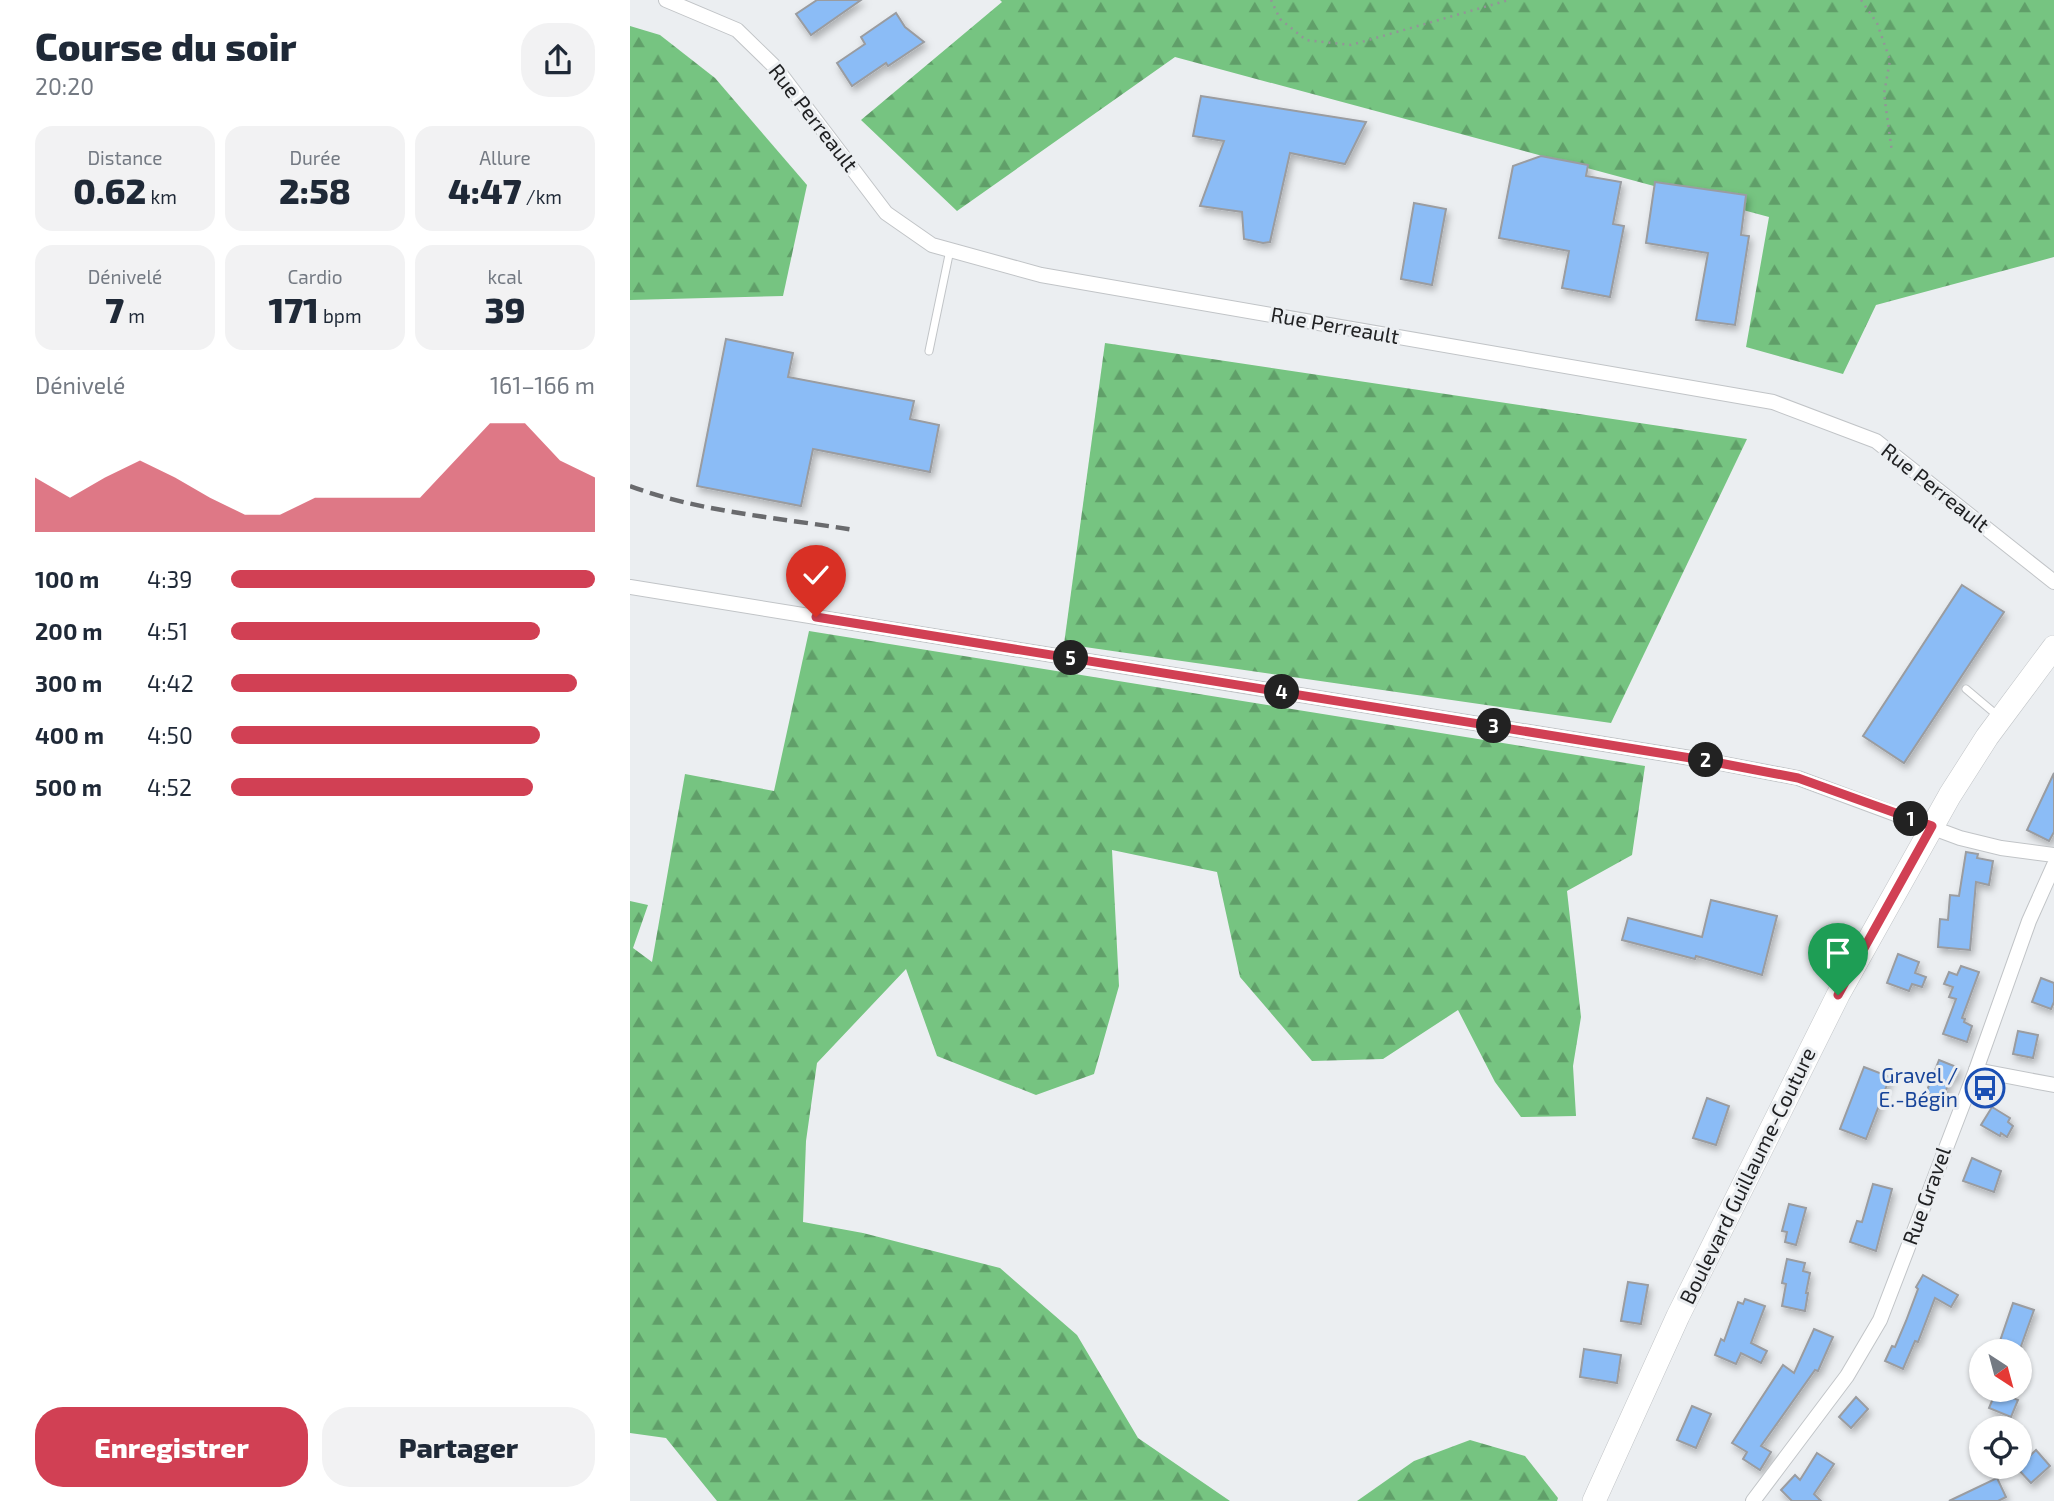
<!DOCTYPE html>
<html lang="fr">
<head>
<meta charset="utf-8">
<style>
	:root { --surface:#fff; --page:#f2f2f3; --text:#1f2937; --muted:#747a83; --accent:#d14054 }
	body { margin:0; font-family:"Exo 2",sans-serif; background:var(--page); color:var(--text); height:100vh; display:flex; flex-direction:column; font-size:26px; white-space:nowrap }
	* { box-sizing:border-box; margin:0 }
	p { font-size:23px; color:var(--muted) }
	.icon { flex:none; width:38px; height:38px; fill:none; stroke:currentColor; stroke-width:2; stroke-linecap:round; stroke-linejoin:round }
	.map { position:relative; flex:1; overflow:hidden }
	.sheet { display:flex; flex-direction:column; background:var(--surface); width:630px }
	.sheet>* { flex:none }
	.needle { width:46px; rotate:144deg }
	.fabs { position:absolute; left:1339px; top:1339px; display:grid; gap:14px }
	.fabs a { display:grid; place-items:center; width:63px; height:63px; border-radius:50%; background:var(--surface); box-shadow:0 2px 5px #0004; font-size:35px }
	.pin { position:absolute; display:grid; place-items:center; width:60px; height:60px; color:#fff; margin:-72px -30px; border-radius:50% 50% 50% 0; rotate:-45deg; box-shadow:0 0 7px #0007 }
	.pin .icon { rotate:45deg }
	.km { position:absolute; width:35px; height:35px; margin:-18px; border-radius:50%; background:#222; color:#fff; font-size:19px; line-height:35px; text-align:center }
	.round { display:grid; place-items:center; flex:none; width:74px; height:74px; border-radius:28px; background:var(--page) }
	.overview { display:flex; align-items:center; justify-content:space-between; height:119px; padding:0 35px }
	h1 { font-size:38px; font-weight:800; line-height:52px }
	.metrics { display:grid; grid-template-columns:repeat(3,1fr); gap:10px; height:119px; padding:7px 35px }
	.metrics div { display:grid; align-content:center; border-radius:18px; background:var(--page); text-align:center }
	.metrics b { font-size:35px; font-weight:800 }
	.metrics small { font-size:19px; font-weight:400 }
	.metrics p { font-size:19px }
	.chart { height:196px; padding:14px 35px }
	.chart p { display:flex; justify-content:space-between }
	.chart svg { width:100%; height:126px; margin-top:7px; fill:var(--accent); opacity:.7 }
	.button { display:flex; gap:14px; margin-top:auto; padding:14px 35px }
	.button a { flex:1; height:80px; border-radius:28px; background:var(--accent); color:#fff; font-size:28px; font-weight:800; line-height:80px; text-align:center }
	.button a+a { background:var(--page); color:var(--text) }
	ul { padding:0 35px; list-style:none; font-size:23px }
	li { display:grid; grid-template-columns:112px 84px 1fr; align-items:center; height:52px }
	li i { height:18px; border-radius:9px; background:var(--accent) }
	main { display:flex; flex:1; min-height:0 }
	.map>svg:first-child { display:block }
	.forest { fill:url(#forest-firs) }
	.building { fill:#8bbcf6; stroke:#9a9ca0; stroke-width:2; filter:url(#shadow) }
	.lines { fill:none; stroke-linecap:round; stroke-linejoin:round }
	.service-casing { stroke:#c1c4c7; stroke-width:9 }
	.minor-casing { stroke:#c1c4c7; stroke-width:16 }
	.primary-casing { stroke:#c1c4c7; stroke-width:24 }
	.path { stroke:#939597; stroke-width:2.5; stroke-dasharray:2 5; stroke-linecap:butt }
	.service { stroke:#fff; stroke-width:7 }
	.minor { stroke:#fff; stroke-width:14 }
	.primary { stroke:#fff; stroke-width:23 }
	.rail { stroke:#696a6d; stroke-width:4.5; stroke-dasharray:14 7; stroke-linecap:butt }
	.route-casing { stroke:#fff; stroke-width:14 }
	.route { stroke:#d14054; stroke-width:9 }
	.labels { text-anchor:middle; stroke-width:6; stroke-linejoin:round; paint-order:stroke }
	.street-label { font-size:21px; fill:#202123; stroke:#ebeef1 }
	.transit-label { font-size:21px; fill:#164399; stroke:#ebeef1; text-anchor:end }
</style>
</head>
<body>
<main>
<section class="sheet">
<div class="overview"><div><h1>Course du soir</h1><p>20:20</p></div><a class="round"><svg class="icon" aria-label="share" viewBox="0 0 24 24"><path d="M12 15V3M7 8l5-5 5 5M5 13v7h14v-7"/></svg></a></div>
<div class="metrics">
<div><p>Distance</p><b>0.62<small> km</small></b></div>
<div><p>Durée</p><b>2:58</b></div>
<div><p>Allure</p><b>4:47<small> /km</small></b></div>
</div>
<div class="metrics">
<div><p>Dénivelé</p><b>7<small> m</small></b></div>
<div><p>Cardio</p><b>171<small> bpm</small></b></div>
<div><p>kcal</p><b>39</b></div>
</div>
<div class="chart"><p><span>Dénivelé</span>161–166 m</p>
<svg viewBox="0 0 160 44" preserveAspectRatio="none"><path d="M0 44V25L10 32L20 25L30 19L40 25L50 32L60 38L70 38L80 32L90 32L100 32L110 32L120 19L130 6L140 6L150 19L160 25V44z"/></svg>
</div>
<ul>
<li><b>100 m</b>4:39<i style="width:100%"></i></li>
<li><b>200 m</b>4:51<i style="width:85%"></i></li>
<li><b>300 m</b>4:42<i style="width:95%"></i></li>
<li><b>400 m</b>4:50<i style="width:85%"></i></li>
<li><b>500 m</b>4:52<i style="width:83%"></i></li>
</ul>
<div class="button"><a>Enregistrer</a><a>Partager</a></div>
</section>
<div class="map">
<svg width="1424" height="1501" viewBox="0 0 1424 1501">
	<defs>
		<pattern id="forest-firs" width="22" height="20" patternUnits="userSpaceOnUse" patternTransform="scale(1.75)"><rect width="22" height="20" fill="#76c481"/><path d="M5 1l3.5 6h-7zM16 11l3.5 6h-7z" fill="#609f69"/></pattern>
		<filter id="shadow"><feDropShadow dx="2.5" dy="4.5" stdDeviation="3.5" flood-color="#0004"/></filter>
	</defs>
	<rect width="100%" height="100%" fill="#ebeef1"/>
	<g class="forest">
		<path d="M370,0H1424V257L1246,305L1213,374L1116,347L1139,217L545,57L327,211L231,120L372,2Z"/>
		<path d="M0,26L30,35L85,78L177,185L153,296L0,300Z"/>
		<path d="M475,343L1117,439L981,723L434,644Z"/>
		<path d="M179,631L1015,766L1002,855L937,891L951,1017L943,1066L946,1116L891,1117L865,1082L828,1010L753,1059L682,1061L610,977L587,872L482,850L489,986L464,1074L406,1095L307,1056L276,969L187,1063L176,1141L173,1222L233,1233L370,1268L447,1335L508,1438L600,1501H87L36,1438L0,1433V901L18,905L3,948L22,962L55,774L144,791Z"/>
		<path d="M840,1440L895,1456L928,1498L927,1501H727L784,1461Z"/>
	</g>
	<g class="building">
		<path d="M187,0H231L181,35L166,14Z"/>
		<path d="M266,13L275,27L294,42L258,66L256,63L222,86L207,63L235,44L231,37Z"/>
		<path d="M571,96L736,122L715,164L660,153L640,242L633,243L614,239L612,212L570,206L594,141L563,136Z"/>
		<path d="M911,156L958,165L956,176L991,182L983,224L994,226L980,297L932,288L939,251L869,238L883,166Z"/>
		<path d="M1025,182L1116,195L1111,235L1119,236L1105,325L1066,320L1078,253L1016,243Z"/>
		<path d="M784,203L816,209L802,285L771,279Z"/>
		<path d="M96,339L163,353L158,377L284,401L280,419L309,425L300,472L183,449L171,506L67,486Z"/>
		<path d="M1332,585L1374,612L1274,763L1233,736Z"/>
		<path d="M1424,773V832L1419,841L1397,830Z"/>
		<path d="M1336,852L1348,854L1347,858L1363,861L1359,885L1346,882L1340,950L1308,947L1310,919L1318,920L1320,895L1329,896Z"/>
		<path d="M1081,900L1147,916L1132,975L1066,956L1065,959L992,940L998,918L1072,937Z"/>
		<path d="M1268,954L1289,962L1285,973L1296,977L1292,987L1282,984L1279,991L1257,983Z"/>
		<path d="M1331,966L1349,972L1332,1018L1335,1019L1334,1022L1342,1026L1337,1042L1313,1034L1326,999L1319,997L1323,987L1314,984L1319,972L1327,975Z"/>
		<path d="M1411,978L1424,983V1002L1421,1009L1402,1002Z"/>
		<path d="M1388,1031L1408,1035L1403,1058L1383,1054Z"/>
		<path d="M1309,1060L1329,1068L1325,1078L1321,1076L1313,1099L1296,1093Z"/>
		<path d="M1234,1067L1260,1077L1236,1139L1210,1129Z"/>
		<path d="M1077,1098L1099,1106L1086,1145L1063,1138Z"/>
		<path d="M1362,1107L1380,1118L1378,1122L1383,1126L1377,1137L1371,1133L1370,1136L1351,1125Z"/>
		<path d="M1342,1158L1371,1171L1364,1192L1333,1181Z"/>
		<path d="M1243,1184L1262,1189L1246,1251L1220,1242L1227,1221L1232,1222Z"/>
		<path d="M1159,1204L1176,1208L1166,1245L1155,1242L1157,1232L1152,1231Z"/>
		<path d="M1157,1259L1175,1263L1173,1271L1180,1273L1176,1293H1178L1175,1311L1152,1306L1156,1284L1152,1283Z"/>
		<path d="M1293,1275L1328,1295L1321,1307L1305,1298L1288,1342L1285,1341L1273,1369L1255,1361L1262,1346L1265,1347L1276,1321L1288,1289L1286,1287Z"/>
		<path d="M998,1282L1018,1285L1011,1324L991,1321Z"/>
		<path d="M1115,1299L1135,1306L1121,1343L1137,1351L1131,1363L1111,1353L1106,1364L1085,1355L1091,1339L1094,1341L1108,1302L1113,1304Z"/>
		<path d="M1383,1303L1404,1310L1390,1349L1370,1341Z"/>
		<path d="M1184,1329L1203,1337L1188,1371L1185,1370L1131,1446L1141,1452L1130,1470L1113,1459L1117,1452L1102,1443L1153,1365L1164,1373Z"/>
		<path d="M954,1349L991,1355L987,1383L950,1377Z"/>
		<path d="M1366,1391L1388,1400L1381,1417L1359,1408Z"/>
		<path d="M1226,1397L1238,1409L1221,1428L1209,1417Z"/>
		<path d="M1062,1406L1081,1414L1066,1448L1047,1440Z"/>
		<path d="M1406,1450L1420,1466L1401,1483L1387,1468Z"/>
		<path d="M1187,1453L1204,1464L1184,1494L1191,1501H1162L1151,1490L1165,1475L1170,1480Z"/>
		<path d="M1367,1478L1376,1497L1368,1501H1319Z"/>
	</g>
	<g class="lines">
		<defs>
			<g id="service">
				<path d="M299,351L320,250"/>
				<path d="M1336,689L1368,716"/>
			</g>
			<g id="minor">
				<path d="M36,0L107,30L146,68L256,213L302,245L411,275L1143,402L1246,441L1424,582"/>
				<path d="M0,587L1079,761L1168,778L1330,838L1371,848L1424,855"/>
				<path d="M1346,1070L1424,1085"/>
				<path d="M1123,1501L1217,1376L1250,1320L1346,1070L1399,921L1424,865"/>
			</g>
			<path id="primary" d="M964,1501L1048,1316L1208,995L1320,795L1357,737L1424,647"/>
		</defs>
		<use href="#service" class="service-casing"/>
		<use href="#minor" class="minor-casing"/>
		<use href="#primary" class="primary-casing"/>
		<g class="path">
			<path d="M641,0L650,19L676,40L721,45L879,0"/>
			<path d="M1231,0L1247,23L1260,60L1254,94L1262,152"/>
		</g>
		<use href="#service" class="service"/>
		<use href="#minor" class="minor"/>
		<use href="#primary" class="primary"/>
		<path class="rail" d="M0,486C69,512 151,518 224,530"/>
	</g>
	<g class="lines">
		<defs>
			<path id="route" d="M186,617L1079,761L1168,778L1302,826L1208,995"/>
		</defs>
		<use href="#route" class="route-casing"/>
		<use href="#route" class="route"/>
	</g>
	<defs>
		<symbol id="bus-ring" viewBox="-11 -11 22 22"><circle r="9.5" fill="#ebeef1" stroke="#1a4fb4" stroke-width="1.5"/><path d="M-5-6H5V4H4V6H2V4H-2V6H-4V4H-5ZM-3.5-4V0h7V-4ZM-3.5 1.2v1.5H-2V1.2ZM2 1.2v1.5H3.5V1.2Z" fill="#1a4fb4"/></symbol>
	</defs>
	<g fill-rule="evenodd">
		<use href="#bus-ring" x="1333" y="1066" width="44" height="44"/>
	</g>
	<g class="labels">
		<g class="street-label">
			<text transform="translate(183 118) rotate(52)" y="7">Rue Perreault</text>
			<text transform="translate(705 326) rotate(10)" y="7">Rue Perreault</text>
			<text transform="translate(1305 488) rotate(38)" y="7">Rue Perreault</text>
			<text transform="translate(1118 1176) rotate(-64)" y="7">Boulevard Guillaume-Couture</text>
			<text transform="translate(1297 1196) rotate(-70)" y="7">Rue Gravel</text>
		</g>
		<g class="transit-label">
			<text x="1328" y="1083">Gravel /<tspan x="1328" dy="24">E.-Bégin</tspan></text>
		</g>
	</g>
</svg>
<div class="fabs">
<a><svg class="needle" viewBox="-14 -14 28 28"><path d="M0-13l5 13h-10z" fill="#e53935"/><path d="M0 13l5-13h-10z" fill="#747a83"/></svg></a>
<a><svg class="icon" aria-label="locate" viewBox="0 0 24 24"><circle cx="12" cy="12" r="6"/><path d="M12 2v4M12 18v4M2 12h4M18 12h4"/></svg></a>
</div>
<div class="pin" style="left:1208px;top:995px;background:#1e9e55"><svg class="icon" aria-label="arrive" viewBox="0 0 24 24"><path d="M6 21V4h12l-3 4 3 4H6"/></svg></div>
<div class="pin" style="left:186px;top:617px;background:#d93025"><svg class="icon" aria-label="check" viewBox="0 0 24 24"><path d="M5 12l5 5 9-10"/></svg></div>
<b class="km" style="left:1281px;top:819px">1</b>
<b class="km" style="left:1076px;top:760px">2</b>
<b class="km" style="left:864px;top:726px">3</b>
<b class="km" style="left:652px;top:692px">4</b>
<b class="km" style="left:441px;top:658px">5</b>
</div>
</main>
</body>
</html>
